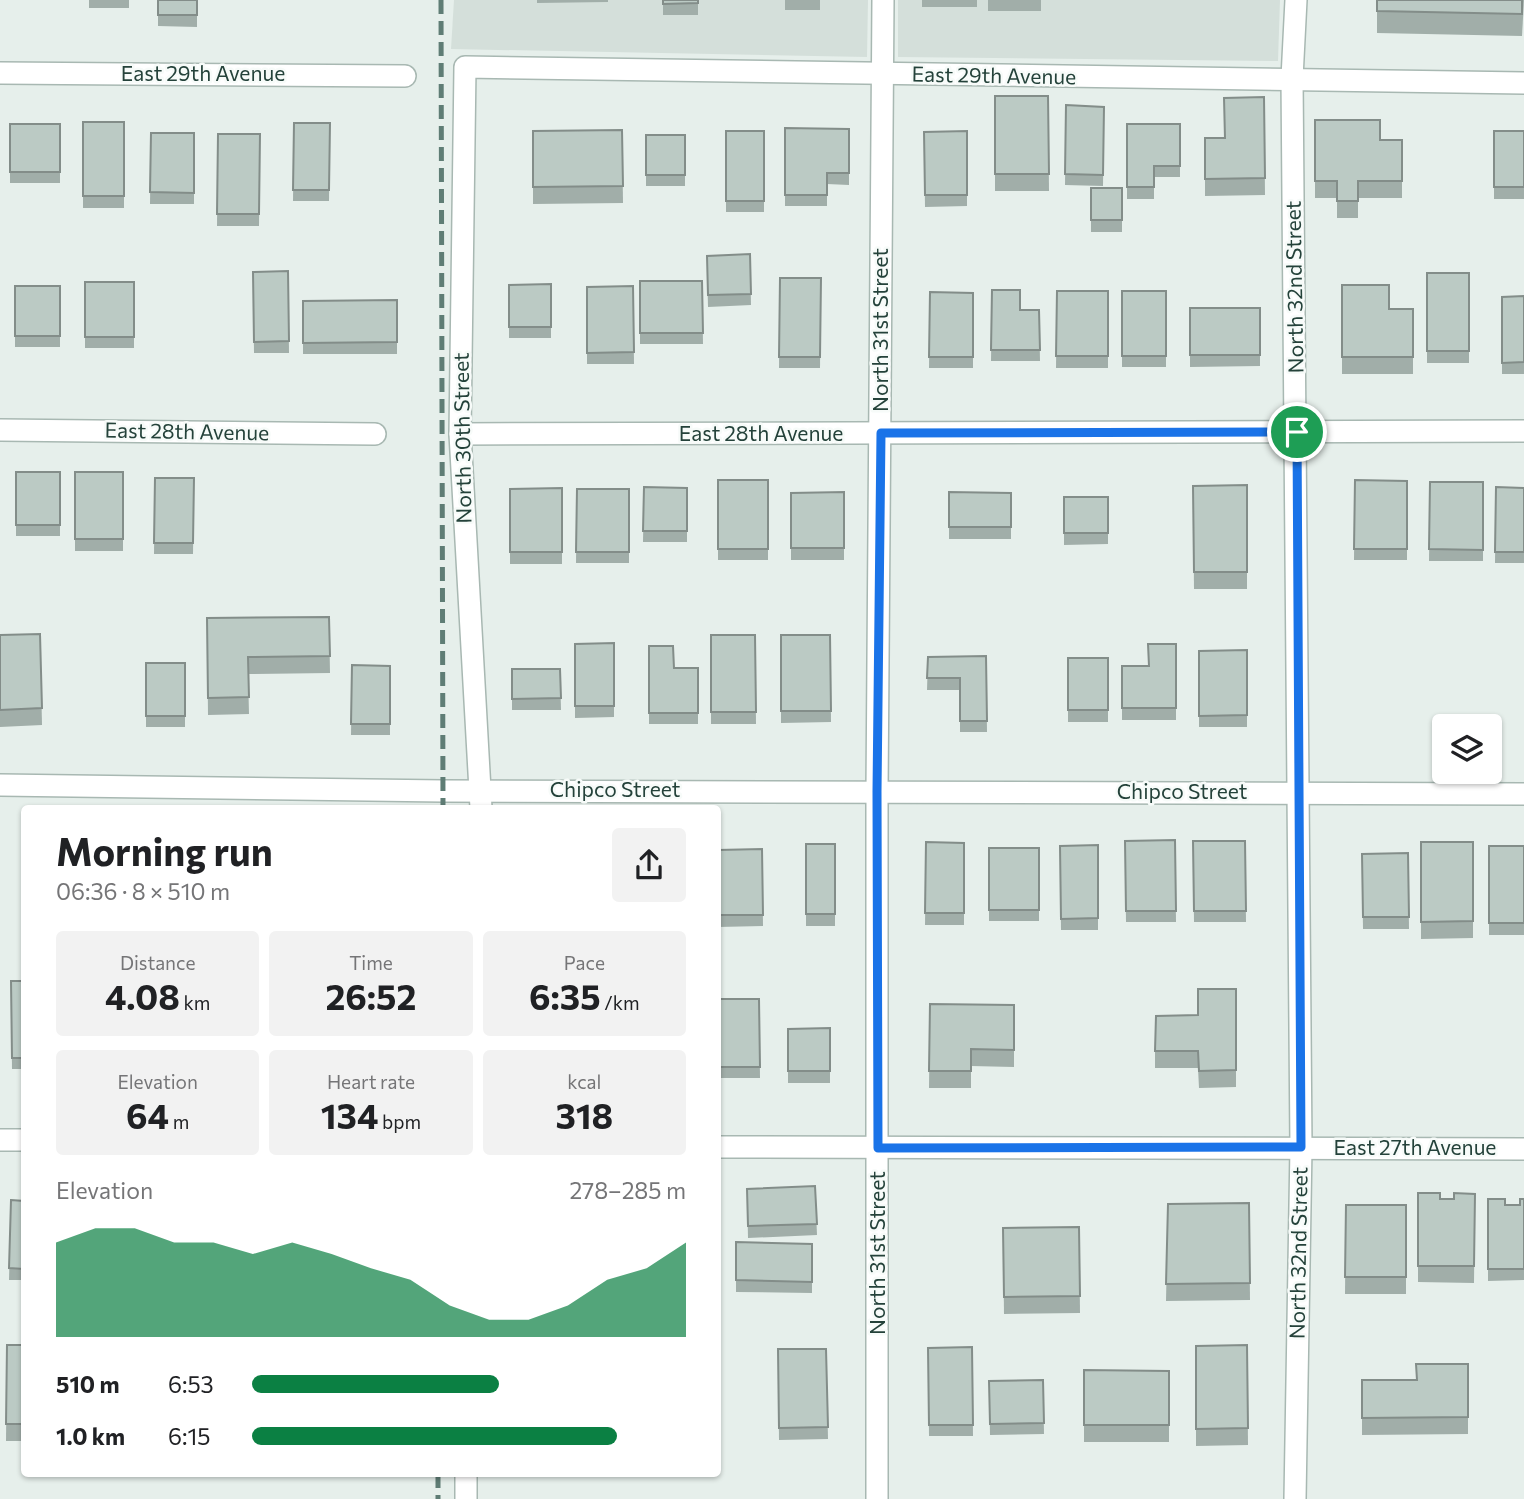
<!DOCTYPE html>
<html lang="en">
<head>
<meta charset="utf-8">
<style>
	:root { --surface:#fff; --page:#f2f2f2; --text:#202124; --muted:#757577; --accent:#0b8043 }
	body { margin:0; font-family:Commissioner,sans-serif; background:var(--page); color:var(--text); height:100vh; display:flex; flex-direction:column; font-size:26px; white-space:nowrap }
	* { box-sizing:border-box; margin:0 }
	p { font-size:23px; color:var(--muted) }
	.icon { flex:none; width:38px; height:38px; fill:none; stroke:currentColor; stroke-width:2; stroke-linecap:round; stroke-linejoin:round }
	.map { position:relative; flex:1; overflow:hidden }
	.panel { position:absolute; left:21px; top:805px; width:700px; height:672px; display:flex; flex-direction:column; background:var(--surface); border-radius:7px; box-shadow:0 2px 5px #0004 }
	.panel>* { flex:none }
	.fabs { position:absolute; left:1432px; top:714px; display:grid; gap:14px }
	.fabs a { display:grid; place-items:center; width:70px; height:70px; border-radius:7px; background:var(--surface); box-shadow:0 2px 5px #0004; font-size:35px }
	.pin { position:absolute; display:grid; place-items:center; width:60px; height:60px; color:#fff; margin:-30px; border:4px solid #fff; border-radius:50%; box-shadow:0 2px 7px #0007 }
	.round { display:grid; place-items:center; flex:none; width:74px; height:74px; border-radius:7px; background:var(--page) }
	.head { display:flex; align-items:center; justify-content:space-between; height:119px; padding:0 35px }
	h1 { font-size:38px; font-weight:700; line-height:52px }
	.metrics { display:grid; grid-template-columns:repeat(3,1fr); gap:10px; height:119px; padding:7px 35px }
	.metrics div { display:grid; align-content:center; border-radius:7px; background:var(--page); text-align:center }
	.metrics b { font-size:35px; font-weight:700 }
	.metrics small { font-size:19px; font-weight:400 }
	.metrics p { font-size:19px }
	.chart { height:196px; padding:14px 35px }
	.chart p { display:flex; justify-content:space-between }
	.chart svg { width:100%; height:126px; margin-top:7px; fill:var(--accent); opacity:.7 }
	ul { padding:0 35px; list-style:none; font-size:23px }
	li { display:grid; grid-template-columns:112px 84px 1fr; align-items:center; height:52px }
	li i { height:18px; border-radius:9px; background:var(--accent) }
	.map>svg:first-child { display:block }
	.built { fill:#d4dfda }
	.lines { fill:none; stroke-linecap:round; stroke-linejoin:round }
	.minor-casing { stroke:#a8b8b2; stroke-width:24 }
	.minor { stroke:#fff; stroke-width:21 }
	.rail { stroke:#5f7d75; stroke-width:5; stroke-dasharray:14 7; stroke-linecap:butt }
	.wall { fill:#a1aea9 }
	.building { fill:#bbcac4; stroke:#838d89; stroke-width:2 }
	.route-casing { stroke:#fff; stroke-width:14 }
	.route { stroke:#1a73e8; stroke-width:9 }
	.labels { text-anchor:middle; stroke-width:5; stroke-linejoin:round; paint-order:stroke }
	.street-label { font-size:21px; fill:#24423a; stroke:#f7fbf9 }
</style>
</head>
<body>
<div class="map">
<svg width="1524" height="1499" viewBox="0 0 1524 1499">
	<rect width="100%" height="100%" fill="#e6efeb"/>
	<g class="built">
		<path d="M454,0H868L867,57L451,49Z"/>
		<path d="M898,0H1280L1278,61L898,57Z"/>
	</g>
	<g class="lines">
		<defs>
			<g id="minor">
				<path d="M0,73L405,76"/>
				<path d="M0,430L375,434"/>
				<path d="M460,434L1524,431"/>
				<path d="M0,785L444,791L1524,794"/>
				<path d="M481,808L460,434L465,67L1524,83"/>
				<path d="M0,1140H24"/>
				<path d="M718,1147L1524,1149"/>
				<path d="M466,1499V1474"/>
				<path d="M877,1499V792L883,0"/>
				<path d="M1295,1499L1301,1147L1292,78L1296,0"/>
			</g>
		</defs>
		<use href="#minor" class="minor-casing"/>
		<use href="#minor" class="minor"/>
		<g class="rail">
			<path d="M441,0L443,808"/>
			<path d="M438,1474V1499"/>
		</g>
	</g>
	<g class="wall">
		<rect x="89" y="0" width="40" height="8"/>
		<path d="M158,0H197V27L158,26Z"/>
		<path d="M537,0H608V2L537,3Z"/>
		<rect x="663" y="0" width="35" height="15"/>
		<rect x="785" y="0" width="35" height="10"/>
		<rect x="922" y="0" width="55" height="7"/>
		<rect x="988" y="0" width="53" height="11"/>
		<path d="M1377,0H1524L1522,36L1377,33Z"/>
		<path d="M995,96H1048L1049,191H995Z"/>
		<path d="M1264,97L1265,195L1205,196V138H1225Z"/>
		<path d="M1066,105L1104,107L1103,186L1065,185Z"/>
		<path d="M1315,120L1380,140H1402V198H1358V218H1337V198H1315Z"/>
		<rect x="83" y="122" width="41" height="86"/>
		<path d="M294,123H330L329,201H293Z"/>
		<rect x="10" y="124" width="50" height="59"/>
		<path d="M1127,124H1180V177H1154V199H1127Z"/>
		<path d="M785,128L849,129V185L827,184V206H785Z"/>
		<path d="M622,130L623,203L533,204V131Z"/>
		<rect x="726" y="131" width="38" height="81"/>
		<path d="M967,131V206L925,207L924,132Z"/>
		<rect x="1494" y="131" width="30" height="68"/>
		<path d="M151,133H194V204H150Z"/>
		<path d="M218,134H260L259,226H217Z"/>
		<rect x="646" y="135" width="39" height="51"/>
		<rect x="1091" y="188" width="31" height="44"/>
		<path d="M750,254L751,305L708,307L707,268Z"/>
		<path d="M288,271L289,353H254L253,272Z"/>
		<rect x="1427" y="273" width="42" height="90"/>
		<path d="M780,278H821L820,368H779Z"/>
		<path d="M640,281H702L703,344H640Z"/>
		<rect x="85" y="282" width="49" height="66"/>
		<path d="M551,284V338H509V285Z"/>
		<path d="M1342,285L1389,309H1413V374H1342Z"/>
		<rect x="15" y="286" width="45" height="61"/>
		<path d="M633,286L634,364H587V287Z"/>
		<path d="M992,290L1020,310H1039L1040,361H991Z"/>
		<path d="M1057,291H1108V368H1056Z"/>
		<rect x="1122" y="291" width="44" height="76"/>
		<path d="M930,292L973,293V368H929Z"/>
		<path d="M1524,296V374H1502V297Z"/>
		<path d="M397,300V354H303V301Z"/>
		<path d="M1190,308H1260V366L1190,367Z"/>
		<rect x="16" y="472" width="44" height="64"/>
		<rect x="75" y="472" width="48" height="79"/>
		<path d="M155,478H194L193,554H154Z"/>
		<rect x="718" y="480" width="50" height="80"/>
		<path d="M1355,480L1407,481V560H1354Z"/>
		<path d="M1430,482H1483V561H1429Z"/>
		<path d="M1247,485V589H1194L1193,486Z"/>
		<path d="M644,487L687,488V542H643Z"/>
		<path d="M1496,487L1524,488V563H1495Z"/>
		<path d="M562,488V564H510V489Z"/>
		<path d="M577,489H629V563H576Z"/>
		<path d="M844,492V560H791V493Z"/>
		<path d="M949,492L1011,493V539H949Z"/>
		<path d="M1064,497H1108V544L1064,545Z"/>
		<path d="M329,617L330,673L248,674L249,714L208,715L207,618Z"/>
		<path d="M40,634L42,725L0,727V635Z"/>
		<path d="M711,635H755L756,724H711Z"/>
		<path d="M781,635H830L831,722L781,723Z"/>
		<path d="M614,643V717L575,718V644Z"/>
		<path d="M1176,644V720H1122V666H1148Z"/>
		<path d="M649,646L674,668H698V724H649Z"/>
		<path d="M1247,650V727H1199V651Z"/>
		<path d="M986,656L987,732H960V690H927L928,657Z"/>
		<rect x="1068" y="658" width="40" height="64"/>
		<rect x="146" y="663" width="39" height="64"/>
		<path d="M352,665L390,666V735H351Z"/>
		<path d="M512,669H560L561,710H512Z"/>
		<path d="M1175,840L1176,922H1126L1125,841Z"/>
		<path d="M1193,841H1245L1246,922H1194Z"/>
		<path d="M926,842L964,843V925H925Z"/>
		<path d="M1421,842H1473V938L1421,939Z"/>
		<rect x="806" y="844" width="29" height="82"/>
		<path d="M1098,845V930H1061L1060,846Z"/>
		<rect x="1489" y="846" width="35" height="89"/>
		<rect x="989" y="848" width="50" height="73"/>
		<path d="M762,849L763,926L718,927V850Z"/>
		<path d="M1408,853L1409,929H1363L1362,854Z"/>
		<path d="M11,981H24V1069H12Z"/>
		<path d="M1236,989V1087L1199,1088L1198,1068H1155V1051Z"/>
		<path d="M718,999H759L760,1078H718Z"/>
		<path d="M930,1004L1014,1005V1067L971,1066V1088H929Z"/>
		<path d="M830,1028V1083H788V1029Z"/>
		<path d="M815,1186L817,1235L748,1238L747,1189Z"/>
		<path d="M1418,1193L1440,1199H1454L1475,1194L1474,1283L1418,1282Z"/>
		<path d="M1488,1199L1505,1205H1520L1524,1199V1280L1488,1281Z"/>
		<path d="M11,1200L24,1201V1280H9Z"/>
		<path d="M1249,1203L1250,1300L1166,1301L1168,1204Z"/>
		<path d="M1346,1205H1406V1294H1345Z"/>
		<path d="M1079,1227L1080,1313L1004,1314L1003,1228Z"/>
		<path d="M736,1242L812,1244V1293L736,1292Z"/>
		<path d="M7,1345H24V1441H6Z"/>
		<path d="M1247,1345L1248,1445L1196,1446V1346Z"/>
		<path d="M972,1347L973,1436H929L928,1348Z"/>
		<path d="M778,1349H826L828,1439L779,1440Z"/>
		<path d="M1468,1364V1434L1362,1435V1380H1416Z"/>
		<path d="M1084,1370L1169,1371V1442H1084Z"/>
		<path d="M1043,1380L1044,1434L990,1435L989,1381Z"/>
	</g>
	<g class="building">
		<rect x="158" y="0" width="39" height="15"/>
		<path d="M663,0H698V3L663,4Z"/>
		<path d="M1377,0H1522V14L1377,11Z"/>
		<path d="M995,96H1048L1049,174H995Z"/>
		<path d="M1264,97L1265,178L1205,179V138H1225L1224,98Z"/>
		<path d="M1066,105L1104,107L1103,175L1065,174Z"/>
		<path d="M1315,120H1380V140H1402V181H1358V201H1337V181H1315Z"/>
		<rect x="83" y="122" width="41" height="74"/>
		<path d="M294,123H330L329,190H293Z"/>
		<rect x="10" y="124" width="50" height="48"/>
		<path d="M1127,124H1180V166H1154V187H1127Z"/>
		<path d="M785,128L849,129V173H827V195H785Z"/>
		<path d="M622,130L623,186L533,187V131Z"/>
		<rect x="726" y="131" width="38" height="70"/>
		<path d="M967,131V195H925L924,132Z"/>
		<rect x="1494" y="131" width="30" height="56"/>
		<path d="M151,133H194V193L150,192Z"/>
		<path d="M218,134H260L259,214H217Z"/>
		<rect x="646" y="135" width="39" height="40"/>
		<rect x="1091" y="188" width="31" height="32"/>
		<path d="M750,254L751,294L708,295L707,256Z"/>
		<path d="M288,271L289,341L254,342L253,272Z"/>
		<rect x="1427" y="273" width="42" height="78"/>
		<path d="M780,278H821L820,357H779Z"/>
		<path d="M640,281H702L703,333H640Z"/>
		<rect x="85" y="282" width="49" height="55"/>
		<path d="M551,284V327H509V285Z"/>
		<path d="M1342,285H1389V309H1413V357H1342Z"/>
		<rect x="15" y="286" width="45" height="50"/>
		<path d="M633,286L634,352L587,353V287Z"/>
		<path d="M992,290H1020V310H1039L1040,350H991Z"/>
		<path d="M1057,291H1108V356H1056Z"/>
		<rect x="1122" y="291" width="44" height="65"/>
		<path d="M930,292L973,293V357H929Z"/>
		<path d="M1524,296V362L1502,363V297Z"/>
		<path d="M397,300V342L303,343V301Z"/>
		<rect x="1190" y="308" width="70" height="47"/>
		<rect x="16" y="472" width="44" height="53"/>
		<rect x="75" y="472" width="48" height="67"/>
		<path d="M155,478H194L193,543H154Z"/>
		<rect x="718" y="480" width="50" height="69"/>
		<path d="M1355,480L1407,481V549H1354Z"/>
		<path d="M1430,482H1483V550L1429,549Z"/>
		<path d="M1247,485V572H1194L1193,486Z"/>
		<path d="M644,487L687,488V531H643Z"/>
		<path d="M1496,487L1524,488V552H1495Z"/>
		<path d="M562,488V552H510V489Z"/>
		<path d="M577,489H629V552H576Z"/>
		<path d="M844,492V548H791V493Z"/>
		<path d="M949,492L1011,493V527H949Z"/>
		<rect x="1064" y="497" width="44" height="36"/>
		<path d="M329,617L330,656L248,657L249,697L208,698L207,618Z"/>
		<path d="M40,634L42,708L0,710V635Z"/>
		<path d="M711,635H755L756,712H711Z"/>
		<path d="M781,635H830L831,711H781Z"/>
		<path d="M614,643V706H575V644Z"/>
		<path d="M1148,644H1176V708H1122V666H1149Z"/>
		<path d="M649,646H673L674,668H698V713H649Z"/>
		<path d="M1247,650V715L1199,716V651Z"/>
		<path d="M986,656L987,721H960V678H927L928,657Z"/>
		<rect x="1068" y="658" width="40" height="52"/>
		<rect x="146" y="663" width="39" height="53"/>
		<path d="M352,665L390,666V724H351Z"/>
		<path d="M512,669H560L561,698L512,699Z"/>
		<path d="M1175,840L1176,911H1126L1125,841Z"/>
		<path d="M1193,841H1245L1246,911H1194Z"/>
		<path d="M926,842L964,843V913H925Z"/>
		<path d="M1421,842H1473V921L1421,922Z"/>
		<rect x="806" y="844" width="29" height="70"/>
		<path d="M1098,845V918L1061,919L1060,846Z"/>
		<rect x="1489" y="846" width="35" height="77"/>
		<rect x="989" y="848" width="50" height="62"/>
		<path d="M762,849L763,915H718V850Z"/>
		<path d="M1408,853L1409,917H1363L1362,854Z"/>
		<path d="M11,981H24V1058H12Z"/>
		<path d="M1198,989H1236V1070L1199,1071L1198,1051H1155L1156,1016L1198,1015Z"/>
		<path d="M718,999H759L760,1067H718Z"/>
		<path d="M930,1004L1014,1005V1050L971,1049V1071H929Z"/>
		<path d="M830,1028V1071H788V1029Z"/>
		<path d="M815,1186L817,1224L748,1226L747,1189Z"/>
		<path d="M1418,1193H1440V1199H1454V1193L1475,1194L1474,1266H1418Z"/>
		<path d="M1488,1199H1505V1205H1520V1199H1524V1269H1488Z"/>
		<path d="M11,1200L24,1201V1269L9,1268Z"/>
		<path d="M1249,1203L1250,1283L1166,1284L1168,1204Z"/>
		<path d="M1346,1205H1406V1277H1345Z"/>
		<path d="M1079,1227L1080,1296L1004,1297L1003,1228Z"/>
		<path d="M736,1242L812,1244V1282L736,1280Z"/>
		<path d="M7,1345H24V1424H6Z"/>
		<path d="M1247,1345L1248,1428L1196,1429V1346Z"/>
		<path d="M972,1347L973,1425H929L928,1348Z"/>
		<path d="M778,1349H826L828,1427L779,1428Z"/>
		<path d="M1416,1364H1468V1417L1362,1418V1380H1417Z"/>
		<path d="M1084,1370L1169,1371V1425H1084Z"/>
		<path d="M1043,1380L1044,1423L990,1424L989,1381Z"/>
	</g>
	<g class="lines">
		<defs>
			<path id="route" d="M1297,432L1301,1147L878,1148L877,792L881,433Z"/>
		</defs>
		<use href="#route" class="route-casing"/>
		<use href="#route" class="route"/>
	</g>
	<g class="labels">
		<g class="street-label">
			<text x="203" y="81">East 29th Avenue</text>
			<text transform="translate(994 76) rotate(1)" y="7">East 29th Avenue</text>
			<text transform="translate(1295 287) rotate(-91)" y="7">North 32nd Street</text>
			<text transform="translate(881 330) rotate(-90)" y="7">North 31st Street</text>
			<text transform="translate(187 432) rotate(1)" y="7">East 28th Avenue</text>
			<text x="761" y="441">East 28th Avenue</text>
			<text transform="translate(463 438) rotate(-91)" y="7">North 30th Street</text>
			<text x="615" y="797">Chipco Street</text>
			<text x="1182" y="799">Chipco Street</text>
			<text x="1415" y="1155">East 27th Avenue</text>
			<text transform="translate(878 1253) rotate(-90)" y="7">North 31st Street</text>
			<text transform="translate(1299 1253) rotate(-89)" y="7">North 32nd Street</text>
		</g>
	</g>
</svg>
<div class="fabs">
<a><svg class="icon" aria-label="layers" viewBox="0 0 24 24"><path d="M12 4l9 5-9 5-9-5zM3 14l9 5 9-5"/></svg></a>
</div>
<div class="pin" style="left:1297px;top:432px;background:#1e9e55"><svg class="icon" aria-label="arrive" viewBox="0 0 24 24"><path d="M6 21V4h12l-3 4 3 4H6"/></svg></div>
<section class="panel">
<div class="head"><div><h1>Morning run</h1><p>06:36 · 8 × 510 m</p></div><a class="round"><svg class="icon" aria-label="share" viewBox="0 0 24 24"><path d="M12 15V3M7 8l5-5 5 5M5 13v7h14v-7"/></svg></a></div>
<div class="metrics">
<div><p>Distance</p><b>4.08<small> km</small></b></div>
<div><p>Time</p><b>26:52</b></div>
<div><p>Pace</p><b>6:35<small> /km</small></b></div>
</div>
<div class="metrics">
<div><p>Elevation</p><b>64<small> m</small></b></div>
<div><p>Heart rate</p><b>134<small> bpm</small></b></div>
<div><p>kcal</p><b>318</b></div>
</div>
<div class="chart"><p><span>Elevation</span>278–285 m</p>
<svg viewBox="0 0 160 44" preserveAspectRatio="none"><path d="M0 44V11L10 6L20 6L30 11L40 11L50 15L60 11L70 15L80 20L90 24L100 33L110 38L120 38L130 33L140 24L150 20L160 11V44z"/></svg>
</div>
<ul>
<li><b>510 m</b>6:53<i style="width:57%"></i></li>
<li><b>1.0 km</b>6:15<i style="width:84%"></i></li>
</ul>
</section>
</div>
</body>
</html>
